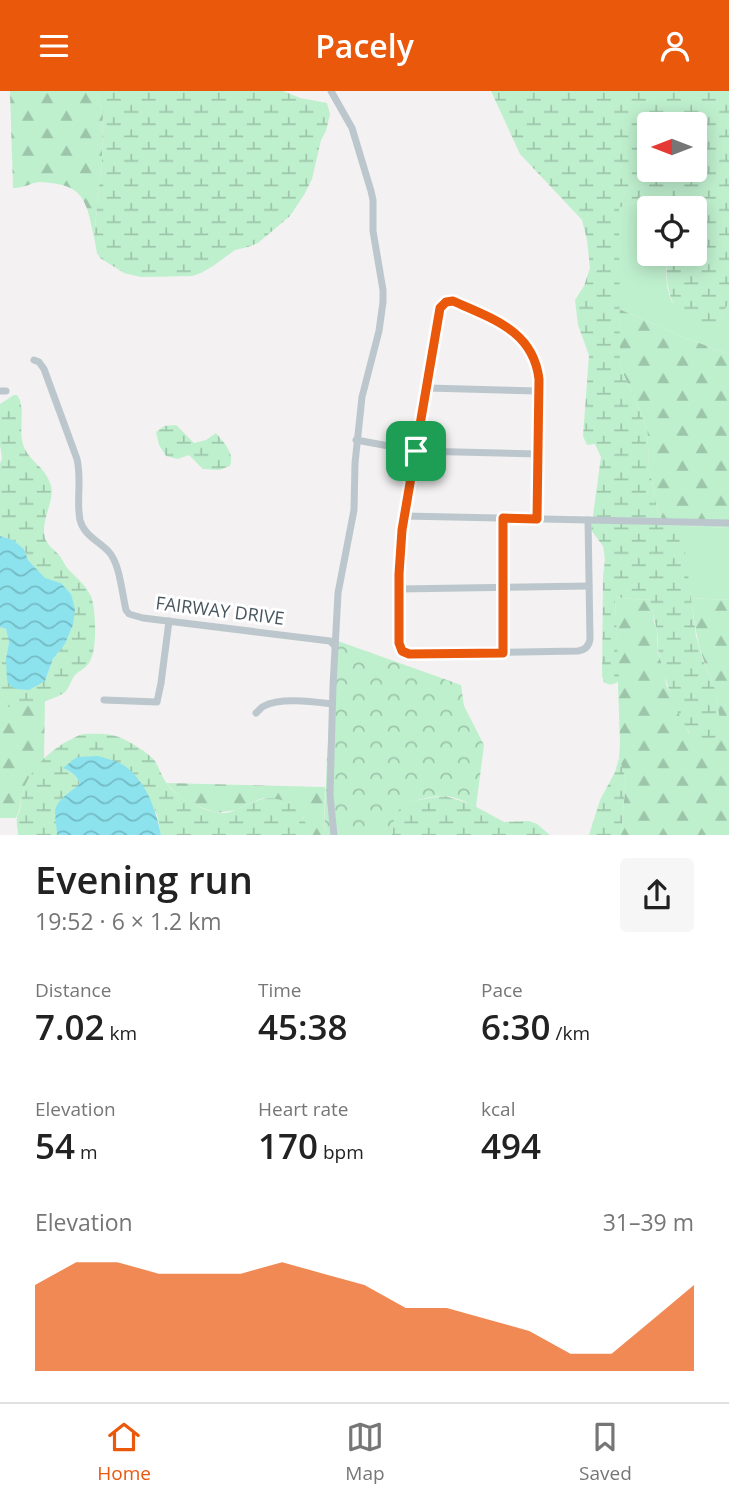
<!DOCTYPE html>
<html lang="en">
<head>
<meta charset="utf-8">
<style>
	:root { --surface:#fff; --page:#f6f6f6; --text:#222; --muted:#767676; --line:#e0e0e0; --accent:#ea580c }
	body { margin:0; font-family:"Open Sans",sans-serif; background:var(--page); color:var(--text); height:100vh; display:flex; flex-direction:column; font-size:26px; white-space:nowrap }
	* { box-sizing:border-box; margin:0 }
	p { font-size:23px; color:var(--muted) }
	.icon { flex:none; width:38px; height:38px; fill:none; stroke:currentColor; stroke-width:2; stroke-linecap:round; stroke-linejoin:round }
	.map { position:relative; height:744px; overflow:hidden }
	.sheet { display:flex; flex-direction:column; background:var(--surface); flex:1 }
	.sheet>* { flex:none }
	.needle { width:46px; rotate:270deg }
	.fabs { position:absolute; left:637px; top:21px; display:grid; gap:14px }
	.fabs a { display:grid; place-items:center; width:70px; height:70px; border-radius:7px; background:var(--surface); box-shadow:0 4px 18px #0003; font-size:35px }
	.pin { position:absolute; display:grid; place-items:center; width:60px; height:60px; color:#fff; margin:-30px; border-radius:14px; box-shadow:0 4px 10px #0006 }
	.round { display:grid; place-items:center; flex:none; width:74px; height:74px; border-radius:7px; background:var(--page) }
	.headline { display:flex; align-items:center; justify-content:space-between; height:119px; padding:0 35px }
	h1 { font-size:38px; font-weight:600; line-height:52px }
	.metrics { display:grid; grid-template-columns:repeat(3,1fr); gap:10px; height:119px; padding:7px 35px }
	.metrics div { display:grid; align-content:center }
	.metrics b { font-size:35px; font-weight:600 }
	.metrics small { font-size:19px; font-weight:400 }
	.metrics p { font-size:19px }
	.chart { height:196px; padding:14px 35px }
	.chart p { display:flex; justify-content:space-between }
	.chart svg { width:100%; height:126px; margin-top:7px; fill:var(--accent); opacity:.7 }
	header { display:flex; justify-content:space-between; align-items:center; height:91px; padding:0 35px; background:var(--accent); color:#fff; font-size:32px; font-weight:600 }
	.tabs { display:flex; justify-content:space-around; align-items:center; height:98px; border-top:2px solid var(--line); background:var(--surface); font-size:19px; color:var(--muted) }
	.tabs a { display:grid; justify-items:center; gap:4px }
	.tabs .active { color:var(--accent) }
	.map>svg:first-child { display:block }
	.grass { fill:#bff0ce }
	.forest { fill:url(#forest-firs) }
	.wetland { fill:url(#wetland-marsh); fill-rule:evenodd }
	.park { fill:url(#park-crowns) }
	.water { fill:url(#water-waves) }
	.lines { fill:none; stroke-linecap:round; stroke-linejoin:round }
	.minor { stroke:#bcc7cd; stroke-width:7 }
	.route-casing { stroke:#fff; stroke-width:14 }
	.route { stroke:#ea580c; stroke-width:9 }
	.labels { text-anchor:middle; stroke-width:6; stroke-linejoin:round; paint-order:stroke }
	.street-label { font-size:18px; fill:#48565f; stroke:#fff }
</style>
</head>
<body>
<header><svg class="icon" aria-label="menu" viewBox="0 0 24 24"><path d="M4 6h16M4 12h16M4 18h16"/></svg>Pacely<svg class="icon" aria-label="person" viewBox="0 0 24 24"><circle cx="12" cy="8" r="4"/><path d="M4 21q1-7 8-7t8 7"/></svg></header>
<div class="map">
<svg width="729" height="744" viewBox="0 0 729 744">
	<defs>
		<pattern id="forest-firs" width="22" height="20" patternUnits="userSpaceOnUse" patternTransform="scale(1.75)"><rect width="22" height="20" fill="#bff0ce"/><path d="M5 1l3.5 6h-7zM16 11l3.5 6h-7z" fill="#9dc5aa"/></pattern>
		<pattern id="wetland-marsh" width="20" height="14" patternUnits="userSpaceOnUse" patternTransform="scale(1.75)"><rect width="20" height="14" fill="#bff0ce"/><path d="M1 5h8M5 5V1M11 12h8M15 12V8" fill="none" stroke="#9dc5aa"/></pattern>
		<pattern id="park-crowns" width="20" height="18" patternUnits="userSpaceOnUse" patternTransform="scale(1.75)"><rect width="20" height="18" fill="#bff0ce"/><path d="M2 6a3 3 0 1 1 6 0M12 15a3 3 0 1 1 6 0" fill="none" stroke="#9dc5aa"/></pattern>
		<pattern id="water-waves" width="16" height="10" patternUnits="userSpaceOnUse" patternTransform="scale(1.75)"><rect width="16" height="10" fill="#8ce3ee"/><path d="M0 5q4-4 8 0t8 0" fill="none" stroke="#74bbc4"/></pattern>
	</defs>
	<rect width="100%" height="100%" fill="#f3f1f1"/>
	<g class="grass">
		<path d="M630,112L661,117H649V163H669C665,179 665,195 672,211L719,229L729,211V263L683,246L619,218V117Z"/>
		<path d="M665,434L729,437V509L691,507L684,460Z"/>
	</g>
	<g class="forest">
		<path d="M10,0H95L103,20L102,67L94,146C88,121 87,97 57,93C52,92 45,91 40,91C30,92 25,97 13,97Z"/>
		<path d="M619,218L683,246L729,263V437L665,434L657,418L649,374L647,337L620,275Z"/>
		<path d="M615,506L643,509L651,508L654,530L657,540L658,561L665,582L666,593L689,642L718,614C715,595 708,584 703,567C696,547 694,527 691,507L729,509V744H621L626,688L619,667L620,652Z"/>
		<path d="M45,609L44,668C37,677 28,687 24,698C20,708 21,718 16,727H0V612L4,614Z"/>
		<path d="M166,692L325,696L324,744H309L303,726L265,707L257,709L236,719L216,722L184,710Z"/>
	</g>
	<g class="wetland">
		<path d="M95,0H283L300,7L327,12L330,23L326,40L321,49L312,88L304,104L290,125L258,152L248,156L235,159L213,175L201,182L192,185L141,186L124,182L100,167L97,162L94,146L102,67L103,20Z"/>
		<path d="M491,0H729V211L719,229L711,237C672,232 662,197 669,163H695V117H661L630,112L619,117L620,275L647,337L649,374L657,418L665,434L676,443L685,460L696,545L703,569L716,601L720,630L716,645L712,651L703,655C680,640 665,589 659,563C657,555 659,548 657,541C655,530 652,519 650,508L643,509L615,506L619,590C613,594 610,595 604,591L602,585L603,485L605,469L603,455L591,439L601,366L595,353L587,354L583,345L589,264L578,234L575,209L584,195L590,177L587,149L582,129L520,63ZM649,33H695V79H649Z"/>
		<path d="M14,304H17C27,318 17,339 24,356C30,371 46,376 51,395C55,411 40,429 45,447C47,454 53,457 58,463C63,468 65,476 70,480C78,488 86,495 91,505C96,518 97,556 91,568C88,576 82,578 76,583C71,588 70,596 65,601C59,607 23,618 15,617C10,617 4,614 0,612V536L6,538L9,551L6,567L45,590L53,568L65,553L73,534L71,503L61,492L45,488L28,469L24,458L13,449L0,445V373L2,367L0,354V313Z"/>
		<path d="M176,334L194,352L206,349L216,342C224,352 235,362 230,375L219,379L203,378L189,364L178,368L166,365L159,354L156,341L164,335Z"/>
		<path d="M83,643C93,643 105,642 115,645C125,647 149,662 155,670C159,676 161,684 165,690C176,707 195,715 213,721C240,729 256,694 290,713C301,719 307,732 309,744H161L157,724L139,688L64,677C72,680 76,685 80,692L61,711L55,725L58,734L57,744H18C18,739 16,732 17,727C17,725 18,724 19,722C21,715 21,707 23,700C32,673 58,652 83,643Z"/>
		<path d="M619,667L626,688L621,744H589L600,709L615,681Z"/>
		<path d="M445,705L471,713L504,731L529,730L537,733L550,744H392C393,737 393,728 397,721C404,708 432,707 445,705Z"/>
	</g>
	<path class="park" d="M335,549L461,594L464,615L484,654L476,716C467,711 454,705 444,705C431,705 403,710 397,722C393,728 393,737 392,744H324L327,665Z"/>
	<g class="water">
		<path d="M0,445L13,449L24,458L28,469L45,487L61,492L71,503L75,518L73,534L65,553L53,568L45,590L29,599L16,598L10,595L7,589L6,567L9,551L6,538L0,536Z"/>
		<path d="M98,665C105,667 113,669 120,672C145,686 156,718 161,744H57C57,736 55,729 55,721C56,708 72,701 80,692C76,684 71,680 63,677L77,666Z"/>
	</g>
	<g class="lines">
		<g class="minor">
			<path d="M331,0L352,37L371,100L373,109V140L383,199V211L379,240L362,306L355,372L354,419L338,502L333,595L330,704L334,744"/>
			<path d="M34,269L39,271L44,278L77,368C82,389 76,410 80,429C84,445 99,450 109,461C120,473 122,503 126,519L129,523L143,527L330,550L335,555"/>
			<path d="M427,297L539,300"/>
			<path d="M0,300H6"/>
			<path d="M356,349L416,360L537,363"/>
			<path d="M404,425L729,432"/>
			<path d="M503,427L504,562"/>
			<path d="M537,428L539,288L536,270L528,255L511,238L455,211C448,209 442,212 440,219L404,425L401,454L399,552L402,560L411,563L578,560C585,559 589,555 590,548L588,429"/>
			<path d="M399,498L589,495"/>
			<path d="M104,609L157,611L161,592L169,530"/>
			<path d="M256,622C259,620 261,616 264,615C280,606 315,611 332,613"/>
		</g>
	</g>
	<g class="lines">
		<defs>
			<path id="route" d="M453,210C492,228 533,239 539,288L537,428L503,427V562L409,563L402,560L399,552V483L402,439L440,217L446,211Z"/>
		</defs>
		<use href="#route" class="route-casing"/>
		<use href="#route" class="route"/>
	</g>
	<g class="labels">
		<g class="street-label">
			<text transform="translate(220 520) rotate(7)" y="6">FAIRWAY DRIVE</text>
		</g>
	</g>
</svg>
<div class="fabs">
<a><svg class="needle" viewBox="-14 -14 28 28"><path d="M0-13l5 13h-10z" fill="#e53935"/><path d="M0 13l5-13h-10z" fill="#767676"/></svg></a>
<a><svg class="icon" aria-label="locate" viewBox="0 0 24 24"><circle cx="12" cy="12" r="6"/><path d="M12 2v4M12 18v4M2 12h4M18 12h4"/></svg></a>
</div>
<div class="pin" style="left:416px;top:360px;background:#1e9e55"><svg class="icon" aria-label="arrive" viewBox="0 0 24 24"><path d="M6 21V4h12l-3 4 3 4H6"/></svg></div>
</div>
<section class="sheet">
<div class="headline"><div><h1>Evening run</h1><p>19:52 · 6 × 1.2 km</p></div><a class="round"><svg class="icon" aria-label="share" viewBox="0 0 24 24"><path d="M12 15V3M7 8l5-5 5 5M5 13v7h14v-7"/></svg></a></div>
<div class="metrics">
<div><p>Distance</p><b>7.02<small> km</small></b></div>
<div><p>Time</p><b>45:38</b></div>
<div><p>Pace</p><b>6:30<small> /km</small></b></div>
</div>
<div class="metrics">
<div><p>Elevation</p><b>54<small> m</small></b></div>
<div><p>Heart rate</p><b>170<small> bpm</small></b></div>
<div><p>kcal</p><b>494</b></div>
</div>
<div class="chart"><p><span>Elevation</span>31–39 m</p>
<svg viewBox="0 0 160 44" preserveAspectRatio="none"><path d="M0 44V14L10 6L20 6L30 10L40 10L50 10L60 6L70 10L80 14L90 22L100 22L110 26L120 30L130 38L140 38L150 26L160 14V44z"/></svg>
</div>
</section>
<nav class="tabs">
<a class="active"><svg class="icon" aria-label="home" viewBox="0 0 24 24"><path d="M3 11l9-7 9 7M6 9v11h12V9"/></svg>Home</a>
<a><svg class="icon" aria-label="map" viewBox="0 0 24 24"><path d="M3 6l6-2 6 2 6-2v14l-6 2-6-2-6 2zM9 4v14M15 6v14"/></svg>Map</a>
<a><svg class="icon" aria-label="saved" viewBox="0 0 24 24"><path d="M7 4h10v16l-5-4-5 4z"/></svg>Saved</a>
</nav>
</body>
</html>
